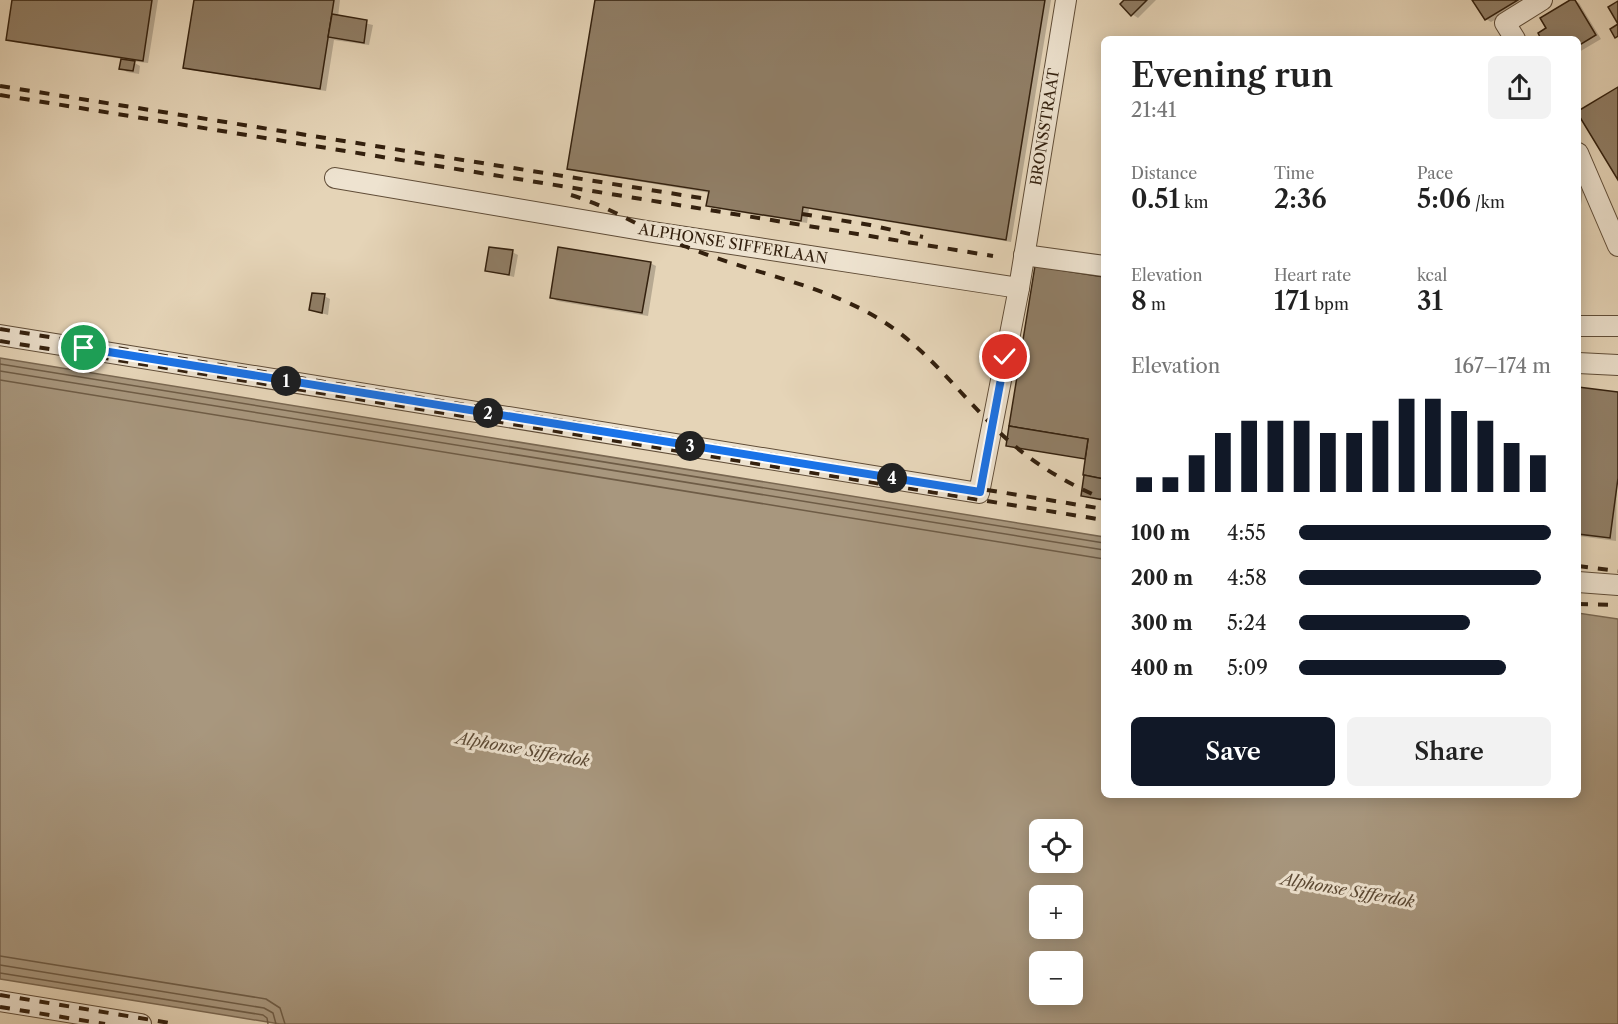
<!DOCTYPE html>
<html lang="en">
<head>
<meta charset="utf-8">
<style>
	:root { --surface:#fff; --page:#f2f2f2; --text:#222; --muted:#767676; --accent:#111827 }
	body { margin:0; font-family:"Libre Caslon Text",serif; background:var(--page); color:var(--text); height:100vh; display:flex; flex-direction:column; font-size:22px; white-space:nowrap }
	* { box-sizing:border-box; margin:0 }
	p { font-size:20px; color:var(--muted) }
	.icon { flex:none; width:33px; height:33px; fill:none; stroke:currentColor; stroke-width:2; stroke-linecap:round; stroke-linejoin:round }
	.map { position:relative; flex:1; overflow:hidden }
	.details { position:absolute; left:1101px; top:36px; width:480px; height:762px; display:flex; flex-direction:column; background:var(--surface); border-radius:9px; box-shadow:0 3px 15px #0003 }
	.details>* { flex:none }
	.fabs { position:absolute; left:1029px; top:819px; display:grid; gap:12px }
	.fabs a { display:grid; place-items:center; width:54px; height:54px; border-radius:9px; background:var(--surface); box-shadow:0 3px 15px #0003; font-size:30px }
	.pin { position:absolute; display:grid; place-items:center; width:51px; height:51px; color:#fff; margin:-26px; border:3px solid #fff; border-radius:50%; box-shadow:0 2px 6px #0007 }
	.km { position:absolute; width:30px; height:30px; margin:-15px; border-radius:50%; background:#222; color:#fff; font-size:16px; line-height:30px; text-align:center }
	.round { display:grid; place-items:center; flex:none; width:63px; height:63px; border-radius:9px; background:var(--page) }
	.headline { display:flex; align-items:center; justify-content:space-between; height:102px; padding:0 30px }
	h1 { font-size:33px; font-weight:600; line-height:45px }
	.metrics { display:grid; grid-template-columns:repeat(3,1fr); gap:9px; height:102px; padding:6px 30px }
	.metrics div { display:grid; align-content:center }
	.metrics b { font-size:26px; font-weight:600 }
	.metrics small { font-size:16px; font-weight:400 }
	.metrics p { font-size:16px }
	.chart { height:168px; padding:12px 30px }
	.chart p { display:flex; justify-content:space-between }
	.chart svg { width:100%; height:108px; margin-top:6px; stroke:var(--accent); stroke-width:6 }
	.button { display:flex; gap:12px; margin-top:auto; padding:12px 30px }
	.button a { flex:1; height:69px; border-radius:9px; background:var(--accent); color:#fff; font-size:24px; font-weight:600; line-height:69px; text-align:center }
	.button a+a { background:var(--page); color:var(--text) }
	ul { padding:0 30px; list-style:none; font-size:20px }
	li { display:grid; grid-template-columns:96px 72px 1fr; align-items:center; height:45px }
	li i { height:15px; border-radius:8px; background:var(--accent) }
	.map>svg:first-child { display:block }
	.water { fill:#a8977e; stroke:#796751; stroke-width:1.5; fill-rule:evenodd }
	.shadow { fill:#0003 }
	.lines { fill:none; stroke-linecap:round; stroke-linejoin:round }
	.shore { stroke:#6e5c46; stroke-width:1.5 }
	.building { fill:#907e66; stroke:#33200e; stroke-width:1.5 }
	.minor-casing { stroke:#604d38; stroke-width:22 }
	.minor { stroke:#eee3d0; stroke-width:20 }
	.rail { stroke:#33200e; stroke-width:4; stroke-dasharray:10 10; stroke-linecap:butt }
	.route-casing { stroke:#fff; stroke-width:12 }
	.route { stroke:#1a73e8; stroke-width:8 }
	.labels { text-anchor:middle; stroke-width:6; stroke-linejoin:round; paint-order:stroke }
	.street-label { font-size:15px; fill:#33200e; stroke:#eee3d0 }
	.water-label { font-size:16px; font-style:italic; fill:#5c4a35; stroke:#eee3d0 }
</style>
</head>
<body>
<div class="map">
<svg width="1618" height="1024" viewBox="0 0 1618 1024">
	<rect width="100%" height="100%" fill="#e5d4b7"/>
	<filter id="stains"><feTurbulence type="fractalNoise" baseFrequency=".00333" numOctaves="4"/><feColorMatrix values="0 0 0 0 .2 0 0 0 0 .09 0 0 0 0 .02 0 0 0 .5 -.17"/></filter>
	<radialGradient id="worn" r=".72"><stop offset=".6" stop-color="#630" stop-opacity="0"/><stop offset="1" stop-color="#630" stop-opacity=".3"/></radialGradient>
	<path class="water" d="M0,358L1104,537V795H1578V613L1618,619V1024H280L0,979ZM1040,830H1072V862H1040ZM1040,896H1072V928H1040ZM1040,962H1072V994H1040Z"/>
	<g class="shadow">
		<path d="M14,0H158L148,63L131,61L140,66L139,74L127,72L121,68L122,59L14,42L8,39Z"/>
		<path d="M195,0H340L338,17L373,25L369,45L334,40L326,91L191,70L185,67Z"/>
		<path d="M596,0H1051L1011,242L809,209L807,223L713,208L708,205L710,193L575,171L569,168Z"/>
		<path d="M1126,0H1156L1138,18L1132,14Z"/>
		<path d="M1474,0H1529L1491,22L1486,19Z"/>
		<path d="M1573,0L1579,3L1601,39L1579,52L1578,39H1543L1548,28Z"/>
		<path d="M1578,187L1583,190L1581,205H1578Z"/>
		<path d="M512,252L518,255L514,277L487,270Z"/>
		<path d="M650,263L656,266L648,316L557,301L551,297Z"/>
		<path d="M324,296L330,299L328,315L311,310Z"/>
		<path d="M1578,388L1618,394L1616,541L1578,536Z"/>
	</g>
	<g class="lines">
		<g class="shore">
			<path d="M0,364L1104,543"/>
			<path d="M0,371L1104,550"/>
			<path d="M0,380L1104,559"/>
			<path d="M0,956L266,999L280,1008L285,1024"/>
			<path d="M0,965L264,1008L273,1013L276,1024"/>
			<path d="M0,973L263,1015L267,1018L268,1024"/>
		</g>
	</g>
	<g class="building">
		<path d="M12,0H152L143,61L6,40Z"/>
		<path d="M194,0H334L320,89L183,68Z"/>
		<path d="M595,0H1045L1006,240L803,207L801,221L706,206L709,191L567,169Z"/>
		<path d="M1124,0H1147L1131,16L1120,4Z"/>
		<path d="M1472,0H1518L1485,20Z"/>
		<path d="M1570,0H1575L1596,35L1578,46V39H1541L1538,33L1546,28L1540,18Z"/>
		<path d="M1618,1V36L1615,38L1610,29L1618,24L1608,7Z"/>
		<path d="M332,14L367,20L364,43L328,37Z"/>
		<path d="M121,59L135,61L133,71L119,69Z"/>
		<path d="M1618,87V180L1578,114V111Z"/>
		<path d="M489,247L513,250L509,275L485,271Z"/>
		<path d="M558,247L651,262L642,313L550,298Z"/>
		<path d="M1035,266L1104,277V479L1083,475L1088,439L1009,426Z"/>
		<path d="M312,293L325,294L322,313L309,310Z"/>
		<path d="M1578,387L1618,392V478L1610,538L1578,534Z"/>
		<path d="M1009,426L1088,439L1085,459L1006,446Z"/>
		<path d="M1084,475L1104,479V500L1081,496Z"/>
	</g>
	<g class="lines">
		<defs>
			<g id="minor">
				<path d="M1515,39L1505,23L1542,0"/>
				<path d="M1578,153L1618,246"/>
				<path d="M335,178L653,232L1019,288L1066,0"/>
				<path d="M1024,255L1104,266"/>
				<path d="M1578,326H1618"/>
				<path d="M0,335L979,493L1019,288"/>
				<path d="M1578,363L1618,365"/>
				<path d="M1578,582L1618,585"/>
				<path d="M0,1001L141,1024"/>
			</g>
		</defs>
		<use href="#minor" class="minor-casing"/>
		<use href="#minor" class="minor"/>
		<g class="rail">
			<path d="M0,86L707,199"/>
			<path d="M0,95L993,256"/>
			<path d="M571,195C612,207 647,232 687,247C757,276 835,285 897,331C933,358 960,393 991,424C1023,457 1062,482 1104,499"/>
			<path d="M802,214L870,225L923,237"/>
			<path d="M0,329L1104,509"/>
			<path d="M0,341L1104,520"/>
			<path d="M1578,566L1618,571"/>
			<path d="M1578,604L1618,605"/>
			<path d="M0,995L176,1024"/>
			<path d="M0,1007L105,1024"/>
		</g>
	</g>
	<g class="lines">
		<defs>
			<path id="route" d="M84,348L980,492L1005,357"/>
		</defs>
		<use href="#route" class="route-casing"/>
		<use href="#route" class="route"/>
	</g>
	<g class="labels">
		<g class="street-label">
			<text transform="translate(1045 127) rotate(-81)" y="5">BRONSSTRAAT</text>
			<text transform="translate(733 244) rotate(9)" y="5">ALPHONSE SIFFERLAAN</text>
		</g>
		<g class="water-label">
			<text transform="translate(523 749) rotate(10)" y="6">Alphonse Sifferdok</text>
			<text transform="translate(1348 890) rotate(10)" y="6">Alphonse Sifferdok</text>
		</g>
	</g>
	<rect width="100%" height="100%" filter="url(#stains)"/>
	<rect width="100%" height="100%" fill="url(#worn)"/>
</svg>
<div class="fabs">
<a><svg class="icon" aria-label="locate" viewBox="0 0 24 24"><circle cx="12" cy="12" r="6"/><path d="M12 2v4M12 18v4M2 12h4M18 12h4"/></svg></a>
<a>+</a>
<a>−</a>
</div>
<div class="pin" style="left:84px;top:348px;background:#1e9e55"><svg class="icon" aria-label="arrive" viewBox="0 0 24 24"><path d="M6 21V4h12l-3 4 3 4H6"/></svg></div>
<div class="pin" style="left:1005px;top:357px;background:#d93025"><svg class="icon" aria-label="check" viewBox="0 0 24 24"><path d="M5 12l5 5 9-10"/></svg></div>
<b class="km" style="left:286px;top:381px">1</b>
<b class="km" style="left:488px;top:413px">2</b>
<b class="km" style="left:690px;top:446px">3</b>
<b class="km" style="left:892px;top:478px">4</b>
<section class="details">
<div class="headline"><div><h1>Evening run</h1><p>21:41</p></div><a class="round"><svg class="icon" aria-label="share" viewBox="0 0 24 24"><path d="M12 15V3M7 8l5-5 5 5M5 13v7h14v-7"/></svg></a></div>
<div class="metrics">
<div><p>Distance</p><b>0.51<small> km</small></b></div>
<div><p>Time</p><b>2:36</b></div>
<div><p>Pace</p><b>5:06<small> /km</small></b></div>
</div>
<div class="metrics">
<div><p>Elevation</p><b>8<small> m</small></b></div>
<div><p>Heart rate</p><b>171<small> bpm</small></b></div>
<div><p>kcal</p><b>31</b></div>
</div>
<div class="chart"><p><span>Elevation</span>167–174 m</p>
<svg viewBox="0 0 160 44" preserveAspectRatio="none"><path d="M5 44V38M15 44V38M25 44V29M35 44V20M45 44V15M55 44V15M65 44V15M75 44V20M85 44V20M95 44V15M105 44V6M115 44V6M125 44V11M135 44V15M145 44V24M155 44V29"/></svg>
</div>
<ul>
<li><b>100 m</b>4:55<i style="width:100%"></i></li>
<li><b>200 m</b>4:58<i style="width:96%"></i></li>
<li><b>300 m</b>5:24<i style="width:68%"></i></li>
<li><b>400 m</b>5:09<i style="width:82%"></i></li>
</ul>
<div class="button"><a>Save</a><a>Share</a></div>
</section>
</div>
</body>
</html>
